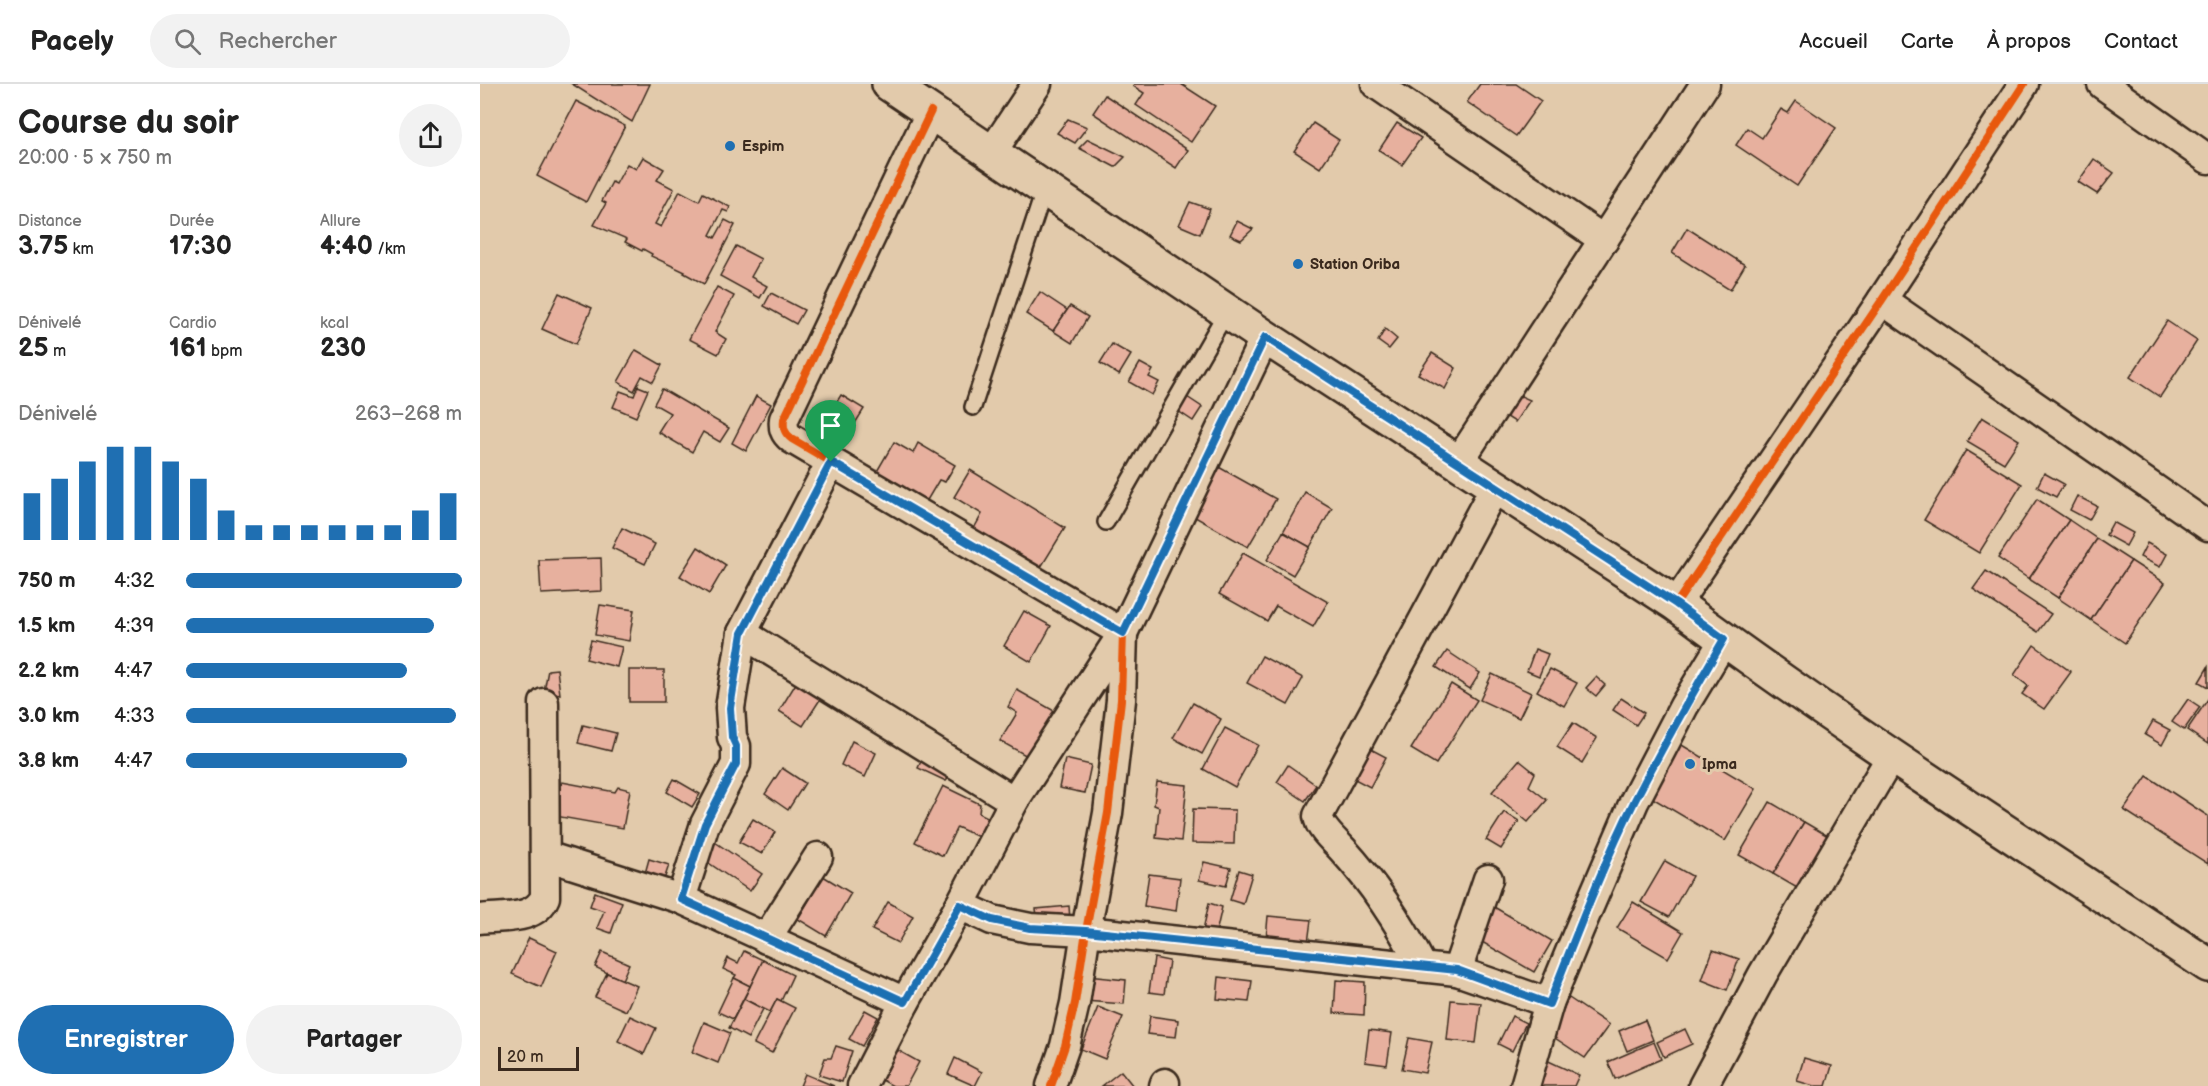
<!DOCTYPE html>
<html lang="fr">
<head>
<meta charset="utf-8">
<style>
	:root { --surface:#fff; --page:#f2f2f2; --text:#222; --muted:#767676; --line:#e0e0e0; --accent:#1f6fb2 }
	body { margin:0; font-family:"Balsamiq Sans",sans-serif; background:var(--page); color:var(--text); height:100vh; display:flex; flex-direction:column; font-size:22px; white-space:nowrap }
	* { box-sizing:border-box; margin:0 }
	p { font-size:20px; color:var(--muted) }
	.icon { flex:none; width:33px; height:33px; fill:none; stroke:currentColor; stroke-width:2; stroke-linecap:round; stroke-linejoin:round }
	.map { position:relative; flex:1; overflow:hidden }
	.drawer { display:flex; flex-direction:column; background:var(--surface); width:480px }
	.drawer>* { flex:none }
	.scale { position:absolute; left:18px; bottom:15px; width:81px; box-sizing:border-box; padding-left:6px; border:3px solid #3b2a1e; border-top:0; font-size:16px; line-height:21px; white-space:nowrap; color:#3b2a1e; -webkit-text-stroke:4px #e2caab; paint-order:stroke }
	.pin { position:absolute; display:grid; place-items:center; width:51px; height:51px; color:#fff; margin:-62px -26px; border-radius:50% 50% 50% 0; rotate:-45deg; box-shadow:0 0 6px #0007 }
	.pin .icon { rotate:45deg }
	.round { display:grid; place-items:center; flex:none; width:63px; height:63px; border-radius:32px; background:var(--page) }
	.headline { display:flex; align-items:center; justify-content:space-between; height:102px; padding:0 18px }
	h1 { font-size:33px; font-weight:700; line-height:45px }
	.figures { display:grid; grid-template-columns:repeat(3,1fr); gap:9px; height:102px; padding:6px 18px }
	.figures div { display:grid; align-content:center }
	.figures b { font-size:26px; font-weight:700 }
	.figures small { font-size:16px; font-weight:400 }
	.figures p { font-size:16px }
	.chart { height:168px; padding:12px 18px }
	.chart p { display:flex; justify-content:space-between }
	.chart svg { width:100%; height:108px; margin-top:6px; stroke:var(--accent); stroke-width:6 }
	.button { display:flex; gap:12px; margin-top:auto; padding:12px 18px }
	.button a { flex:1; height:69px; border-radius:36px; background:var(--accent); color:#fff; font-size:24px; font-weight:700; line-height:69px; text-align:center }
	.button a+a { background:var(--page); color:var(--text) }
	ul { padding:0 18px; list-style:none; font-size:20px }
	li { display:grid; grid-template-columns:96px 72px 1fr; align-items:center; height:45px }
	li i { height:15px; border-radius:8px; background:var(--accent) }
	header { display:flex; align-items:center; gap:36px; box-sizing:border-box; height:84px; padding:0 30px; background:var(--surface); border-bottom:2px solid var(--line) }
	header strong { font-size:28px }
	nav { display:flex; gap:33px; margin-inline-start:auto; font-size:21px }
	.search { width:420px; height:54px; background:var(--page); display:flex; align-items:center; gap:15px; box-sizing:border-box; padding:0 21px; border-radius:33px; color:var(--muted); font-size:22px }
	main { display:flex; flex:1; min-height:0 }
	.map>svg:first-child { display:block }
	.building { fill:#e7b09e; stroke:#3b2a1e; stroke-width:1.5 }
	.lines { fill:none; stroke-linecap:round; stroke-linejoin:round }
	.lane-casing { stroke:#3b2a1e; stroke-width:20 }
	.street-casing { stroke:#3b2a1e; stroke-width:33 }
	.primary-casing { stroke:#3b2a1e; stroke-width:38 }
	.lane { stroke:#e2caab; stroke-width:15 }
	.street { stroke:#e2caab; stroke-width:28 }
	.primary { stroke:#e2caab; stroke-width:33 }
	.cycleway-casing { stroke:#e2caab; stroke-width:11 }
	.cycleway { stroke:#e8590c; stroke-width:8 }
	.route-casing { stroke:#fff; stroke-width:12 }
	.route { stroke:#1f6fb2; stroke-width:8 }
	.poi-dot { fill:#1f6fb2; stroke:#e2caab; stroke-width:2 }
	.labels { text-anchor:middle; stroke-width:6; stroke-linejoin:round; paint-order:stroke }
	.poi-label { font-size:15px; font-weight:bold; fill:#3b2a1e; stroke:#e2caab; text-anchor:start }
</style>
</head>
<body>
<header>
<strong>Pacely</strong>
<div class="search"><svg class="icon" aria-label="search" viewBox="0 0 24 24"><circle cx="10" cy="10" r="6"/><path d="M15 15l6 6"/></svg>Rechercher</div>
<nav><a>Accueil</a><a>Carte</a><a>À propos</a><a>Contact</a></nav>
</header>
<main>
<section class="drawer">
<div class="headline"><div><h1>Course du soir</h1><p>20:00 · 5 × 750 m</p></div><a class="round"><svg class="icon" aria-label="share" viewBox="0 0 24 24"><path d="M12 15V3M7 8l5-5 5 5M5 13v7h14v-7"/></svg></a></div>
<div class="figures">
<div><p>Distance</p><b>3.75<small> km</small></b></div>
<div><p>Durée</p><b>17:30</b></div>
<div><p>Allure</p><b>4:40<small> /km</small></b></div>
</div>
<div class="figures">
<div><p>Dénivelé</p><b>25<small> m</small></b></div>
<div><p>Cardio</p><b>161<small> bpm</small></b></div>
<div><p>kcal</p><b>230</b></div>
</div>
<div class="chart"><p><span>Dénivelé</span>263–268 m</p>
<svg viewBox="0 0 160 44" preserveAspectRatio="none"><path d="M5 44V25M15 44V19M25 44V12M35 44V6M45 44V6M55 44V12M65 44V19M75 44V32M85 44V38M95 44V38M105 44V38M115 44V38M125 44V38M135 44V38M145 44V32M155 44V25"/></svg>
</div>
<ul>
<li><b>750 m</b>4:32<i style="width:100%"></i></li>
<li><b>1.5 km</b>4:39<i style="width:90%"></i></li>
<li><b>2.2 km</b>4:47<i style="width:80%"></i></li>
<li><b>3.0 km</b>4:33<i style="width:98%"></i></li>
<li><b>3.8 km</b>4:47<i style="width:80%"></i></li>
</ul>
<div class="button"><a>Enregistrer</a><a>Partager</a></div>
</section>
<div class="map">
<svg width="1728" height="1002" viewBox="0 0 1728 1002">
	<rect width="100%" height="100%" fill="#e2caab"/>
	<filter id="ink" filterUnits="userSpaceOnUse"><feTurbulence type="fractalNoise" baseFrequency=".0167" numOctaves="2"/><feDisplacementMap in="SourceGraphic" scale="12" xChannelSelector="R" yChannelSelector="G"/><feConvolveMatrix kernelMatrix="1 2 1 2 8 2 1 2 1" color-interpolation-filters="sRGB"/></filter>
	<g filter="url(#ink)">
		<g class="building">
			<path d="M92,0H170L152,38Z"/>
			<path d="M654,0H701L735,22L711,58L656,21L664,9L653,2Z"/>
			<path d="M1000,0H1036L1061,17L1036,52L987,18Z"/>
			<path d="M625,11L708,66L696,84L613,29Z"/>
			<path d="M96,17L145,42L106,118L57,92Z"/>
			<path d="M1316,17L1356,44L1317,102L1256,61L1267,44L1282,54L1301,25L1308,29Z"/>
			<path d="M588,35L607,43L595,59L577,49Z"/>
			<path d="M833,39L859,56L840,84L814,67Z"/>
			<path d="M917,39L941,54L922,81L899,66Z"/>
			<path d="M608,55L645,73L635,83L599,64Z"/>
			<path d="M163,73L184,85L177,96L194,105L175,140L181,143L200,107L219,117L223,109L250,123L248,128L243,126L230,151L235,154L245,136L255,141L224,200L204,189L205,188L171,172L172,170L163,165L162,167L145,158L147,155L114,141L126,119L122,117L132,98L136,100L147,80L156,85Z"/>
			<path d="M1614,75L1634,89L1617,110L1598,98Z"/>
			<path d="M710,118L730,125L720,150L699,141Z"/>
			<path d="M757,137L773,145L761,156L750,151Z"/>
			<path d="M1207,144L1265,181L1250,206L1192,169Z"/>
			<path d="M256,162L281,175L271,193L287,202L280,214L240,192Z"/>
			<path d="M237,203L254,212L235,248L246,255L238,270L209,255Z"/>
			<path d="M560,208L587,226L573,247L546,230Z"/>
			<path d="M79,209L112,224L96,260L62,245Z"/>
			<path d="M291,209L324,226L316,240L284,222Z"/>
			<path d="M590,222L608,233L592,259L573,247Z"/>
			<path d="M1687,237L1717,257L1680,313L1650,293Z"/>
			<path d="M905,245L917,255L909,265L898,257Z"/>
			<path d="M632,260L651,271L639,291L620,279Z"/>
			<path d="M156,266L182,281L173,298L162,292L154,307L138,298Z"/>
			<path d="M952,269L976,284L965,305L938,290Z"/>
			<path d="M660,279L673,286L669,293L679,298L672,311L649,298Z"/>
			<path d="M158,302L168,306L156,333L133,323L140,307L154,312Z"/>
			<path d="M182,305L249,344L240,358L223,348L212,368L178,348L190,329L174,320Z"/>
			<path d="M1032,308L1050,316L1035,338L1019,328Z"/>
			<path d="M361,311L384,325L369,349L346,335Z"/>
			<path d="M704,311L722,323L713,337L695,325Z"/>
			<path d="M276,312L291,320L266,367L252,359Z"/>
			<path d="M1502,333L1539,356L1524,379L1487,357Z"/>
			<path d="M414,358L433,369L438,359L475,381L465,398L459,396L446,418L396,389Z"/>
			<path d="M1486,366L1542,400L1499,469L1444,436Z"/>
			<path d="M735,381L796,415L768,463L708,429Z"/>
			<path d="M490,386L585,444L558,488L492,448L502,430L474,413Z"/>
			<path d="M1564,389L1584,400L1576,413L1557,403Z"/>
			<path d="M825,408L852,424L830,463L803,448Z"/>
			<path d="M1597,412L1617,422L1609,436L1590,426Z"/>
			<path d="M1557,415L1589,436L1549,495L1518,474Z"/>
			<path d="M1589,436L1617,455L1578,514L1549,495Z"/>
			<path d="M1633,438L1653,449L1646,462L1626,451Z"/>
			<path d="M142,444L175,460L165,480L132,464Z"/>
			<path d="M803,448L830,463L813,491L787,476Z"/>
			<path d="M1617,455L1651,477L1611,536L1578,514Z"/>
			<path d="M1667,459L1687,470L1680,483L1660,473Z"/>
			<path d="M218,463L246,481L229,510L200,492Z"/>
			<path d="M763,469L848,518L833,543L796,522L787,537L739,510Z"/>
			<path d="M121,474L122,507L61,510L59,476Z"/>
			<path d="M1651,477L1685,499L1645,559L1611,536Z"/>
			<path d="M1506,487L1571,530L1558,548L1493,505Z"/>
			<path d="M120,521L154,526L149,557L115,551Z"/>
			<path d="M544,527L571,542L551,578L524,562Z"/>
			<path d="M111,556L142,563L137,583L106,575Z"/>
			<path d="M1554,561L1591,588L1564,625L1542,610L1548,602L1534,591Z"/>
			<path d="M1055,565L1068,570L1059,592L1047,587Z"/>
			<path d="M967,567L1000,589L990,605L956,583Z"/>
			<path d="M782,572L823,594L808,621L767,599Z"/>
			<path d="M1728,583V603L1719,598Z"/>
			<path d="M77,585L80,610L64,607L68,586Z"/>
			<path d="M1070,585L1097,599L1084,622L1057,607Z"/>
			<rect x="149" y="586" width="35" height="32"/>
			<path d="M1012,590L1051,609L1039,634L1000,616Z"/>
			<path d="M1116,593L1125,601L1116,612L1106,604Z"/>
			<path d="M318,596L343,611L323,642L299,627Z"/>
			<path d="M971,600L997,616L956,680L931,665Z"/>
			<path d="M537,606L576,628L549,673L520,657L537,629L528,623Z"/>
			<path d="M1141,614L1164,629L1156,641L1133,626Z"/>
			<path d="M1708,615L1720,623L1704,646L1692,638Z"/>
			<path d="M1728,615V660L1707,646Z"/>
			<path d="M713,619L741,635L722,670L693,654Z"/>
			<path d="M1673,637L1690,646L1682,661L1665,651Z"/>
			<path d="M1093,639L1117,654L1102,679L1077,663Z"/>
			<path d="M103,641L136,649L131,667L98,659Z"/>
			<path d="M745,644L778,661L755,703L723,685Z"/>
			<path d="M372,657L396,669L385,693L361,681Z"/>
			<path d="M1200,660L1276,705L1245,757L1169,712Z"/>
			<path d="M883,661L906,673L890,703L867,691Z"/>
			<path d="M442,675L473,689L466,697L438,684Z"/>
			<path d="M585,675L611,681L605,709L579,704Z"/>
			<path d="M1039,676L1055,689L1049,702L1067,716L1048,738L1012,708Z"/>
			<path d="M808,681L836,701L825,717L797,698Z"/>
			<path d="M302,684L325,699L308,726L285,710Z"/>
			<path d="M1667,692L1728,732V780L1644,726Z"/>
			<path d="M194,695L220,710L212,723L187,708Z"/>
			<path d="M82,698L135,708L138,703L150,706L143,744L75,732Z"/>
			<path d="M677,698L707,701L701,757L676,754L679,723L674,721Z"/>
			<path d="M463,702L500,720L499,729L514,736L505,756L477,743L463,772L435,758Z"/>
			<path d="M1290,718L1324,738L1293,790L1259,771Z"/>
			<path d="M713,725L755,726L754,760L712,759Z"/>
			<path d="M1024,728L1039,737L1021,765L1006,756Z"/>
			<path d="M273,735L295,748L282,770L259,758Z"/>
			<path d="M1324,738L1348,752L1317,804L1293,790Z"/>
			<path d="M229,754L282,790L270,807L217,771Z"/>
			<path d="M169,775L189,781L183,799L164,793Z"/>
			<path d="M1185,777L1212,792L1189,833L1161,818Z"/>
			<path d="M724,778L751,784L746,802L719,796Z"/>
			<path d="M759,786L772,790L763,820L750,816Z"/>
			<path d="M669,790L700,794L696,827L664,822Z"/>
			<path d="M343,792L371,809L346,852L318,835Z"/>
			<path d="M115,808L142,818L131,849L117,844L124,827L110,822Z"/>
			<path d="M408,818L433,832L418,859L392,846Z"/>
			<path d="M1153,818L1203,848L1188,874L1137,844Z"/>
			<path d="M729,819L742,823L736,849L723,846Z"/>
			<path d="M589,822L590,836L558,838L556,825Z"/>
			<path d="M1014,823L1072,857L1054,888L995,854Z"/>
			<path d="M788,832L831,836L828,859L786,855Z"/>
			<path d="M49,854L77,867L61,903L32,890Z"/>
			<path d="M1233,866L1259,875L1247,906L1222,896Z"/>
			<path d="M264,867L283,876L270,902L254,894L256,891L243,885L248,874L258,879Z"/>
			<path d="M122,868L149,880L142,896L115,883Z"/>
			<path d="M674,874L689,877L684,910L669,908Z"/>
			<path d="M283,876L313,891L301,917L297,915L290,928L264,915Z"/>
			<path d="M127,889L157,902L146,927L115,913Z"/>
			<path d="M607,892L646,896L644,920L605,917Z"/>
			<path d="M739,893L772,897L769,918L737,915Z"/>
			<path d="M254,894L270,902L253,935L238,928Z"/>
			<path d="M856,896L885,898L884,931L854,929Z"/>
			<path d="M1089,914L1129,941L1105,974L1066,948Z"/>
			<path d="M264,915L283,925L268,954L249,944Z"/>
			<path d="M297,915L315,924L292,969L274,960Z"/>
			<path d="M971,916L1001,919L996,959L967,956Z"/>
			<path d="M618,923L643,933L625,975L601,965Z"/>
			<path d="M385,926L398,933L382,962L369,955Z"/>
			<path d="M150,932L176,944L164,970L138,957Z"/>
			<path d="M670,932L698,936L696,953L667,950Z"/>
			<path d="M1032,932L1046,939L1032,967L1018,960Z"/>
			<path d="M1165,936L1173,956L1147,967L1139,947Z"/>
			<path d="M224,938L250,949L238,979L212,968Z"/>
			<path d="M1205,945L1212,960L1184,973L1177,958Z"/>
			<path d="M889,946L912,949L907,981L885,978Z"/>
			<path d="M929,954L952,958L945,989L922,985Z"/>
			<path d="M1174,958L1181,975L1135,995L1128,978Z"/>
			<path d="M356,962L372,967L362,998L339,991L345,974H351Z"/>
			<path d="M412,963L439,978L426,1002H413L396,993Z"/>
			<path d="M475,974L502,988L495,1002L468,990Z"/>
			<path d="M1062,974L1099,991L1094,1002H1053Z"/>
			<path d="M1324,974L1352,982L1346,1002H1334L1317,997Z"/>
			<path d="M641,987L653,1002H622Z"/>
			<path d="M325,990L354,1002H320Z"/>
		</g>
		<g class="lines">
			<defs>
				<g id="lane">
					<path d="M493,323L565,104"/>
					<path d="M626,438L747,227"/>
				</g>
				<g id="street">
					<path d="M896,0L1124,156"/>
					<path d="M1622,0L1728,75"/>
					<path d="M451,27L304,335C303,344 304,349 312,355L643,549L641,616L628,729L606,847L595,919L585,962L571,1002"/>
					<path d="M512,68L557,0"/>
					<path d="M1402,216L1728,442"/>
					<path d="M978,379L1225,0"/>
					<path d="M1196,520L1402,216L1544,0"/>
					<path d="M262,549L534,717"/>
					<path d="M66,772L201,815L425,918"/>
					<path d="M201,815L225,740L256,680V662L252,653L250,624L262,549L351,378"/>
					<path d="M480,821L512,836L550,844L606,847L977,887L1069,919"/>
					<path d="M0,835C22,832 55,837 65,813L64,619"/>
					<path d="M286,855L338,773"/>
					<path d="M942,882C920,840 895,801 863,766C854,756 840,745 838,732L1015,403"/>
					<path d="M977,887L1008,795"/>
					<path d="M382,1002L425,918L480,821L534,717L643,549L785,253"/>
					<path d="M684,1002L685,999"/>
					<path d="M1045,1002L1069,919L1099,846L1154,718L1204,622L1244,556"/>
					<path d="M1223,1002L1283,890L1412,671"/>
				</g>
				<path id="primary" d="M409,0L785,253L1196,520C1368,648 1550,763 1728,881"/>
			</defs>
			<use href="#lane" class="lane-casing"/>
			<use href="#street" class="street-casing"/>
			<use href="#primary" class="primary-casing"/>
			<use href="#lane" class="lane"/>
			<use href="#street" class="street"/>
			<use href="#primary" class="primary"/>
			<defs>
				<g id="cycleway">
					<path d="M451,27L304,335C303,344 304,349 312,355L643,549L641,616L628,729L606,847L595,919L585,962L571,1002"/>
					<path d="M1196,520L1402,216L1544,0"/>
					<path d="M480,821L512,836L550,844L606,847L977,887L1069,919"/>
				</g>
			</defs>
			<use href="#cycleway" class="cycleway-casing"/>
			<use href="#cycleway" class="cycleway"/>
		</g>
	</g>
	<g class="lines" filter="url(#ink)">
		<defs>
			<path id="route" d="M785,253L1196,520L1244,555C1213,608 1183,662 1155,716C1122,782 1096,852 1069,920L977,886L606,847L550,844L512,836L480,821L425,918L201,815L225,740L256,680V662L252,653L250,624L262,549L351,378L643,549Z"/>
		</defs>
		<use href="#route" class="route-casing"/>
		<use href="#route" class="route"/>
	</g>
	<g class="poi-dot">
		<circle cx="250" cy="62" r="6"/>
		<circle cx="818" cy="180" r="6"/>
		<circle cx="1210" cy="680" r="6"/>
	</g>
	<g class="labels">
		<g class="poi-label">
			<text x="262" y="67">Espim</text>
			<text x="830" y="185">Station Oriba</text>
			<text x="1222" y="685">Ipma</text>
		</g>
	</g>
</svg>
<div class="scale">20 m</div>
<div class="pin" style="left:351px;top:378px;background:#1e9e55"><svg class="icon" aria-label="arrive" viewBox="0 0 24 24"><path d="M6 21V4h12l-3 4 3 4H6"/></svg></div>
</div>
</main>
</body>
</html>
